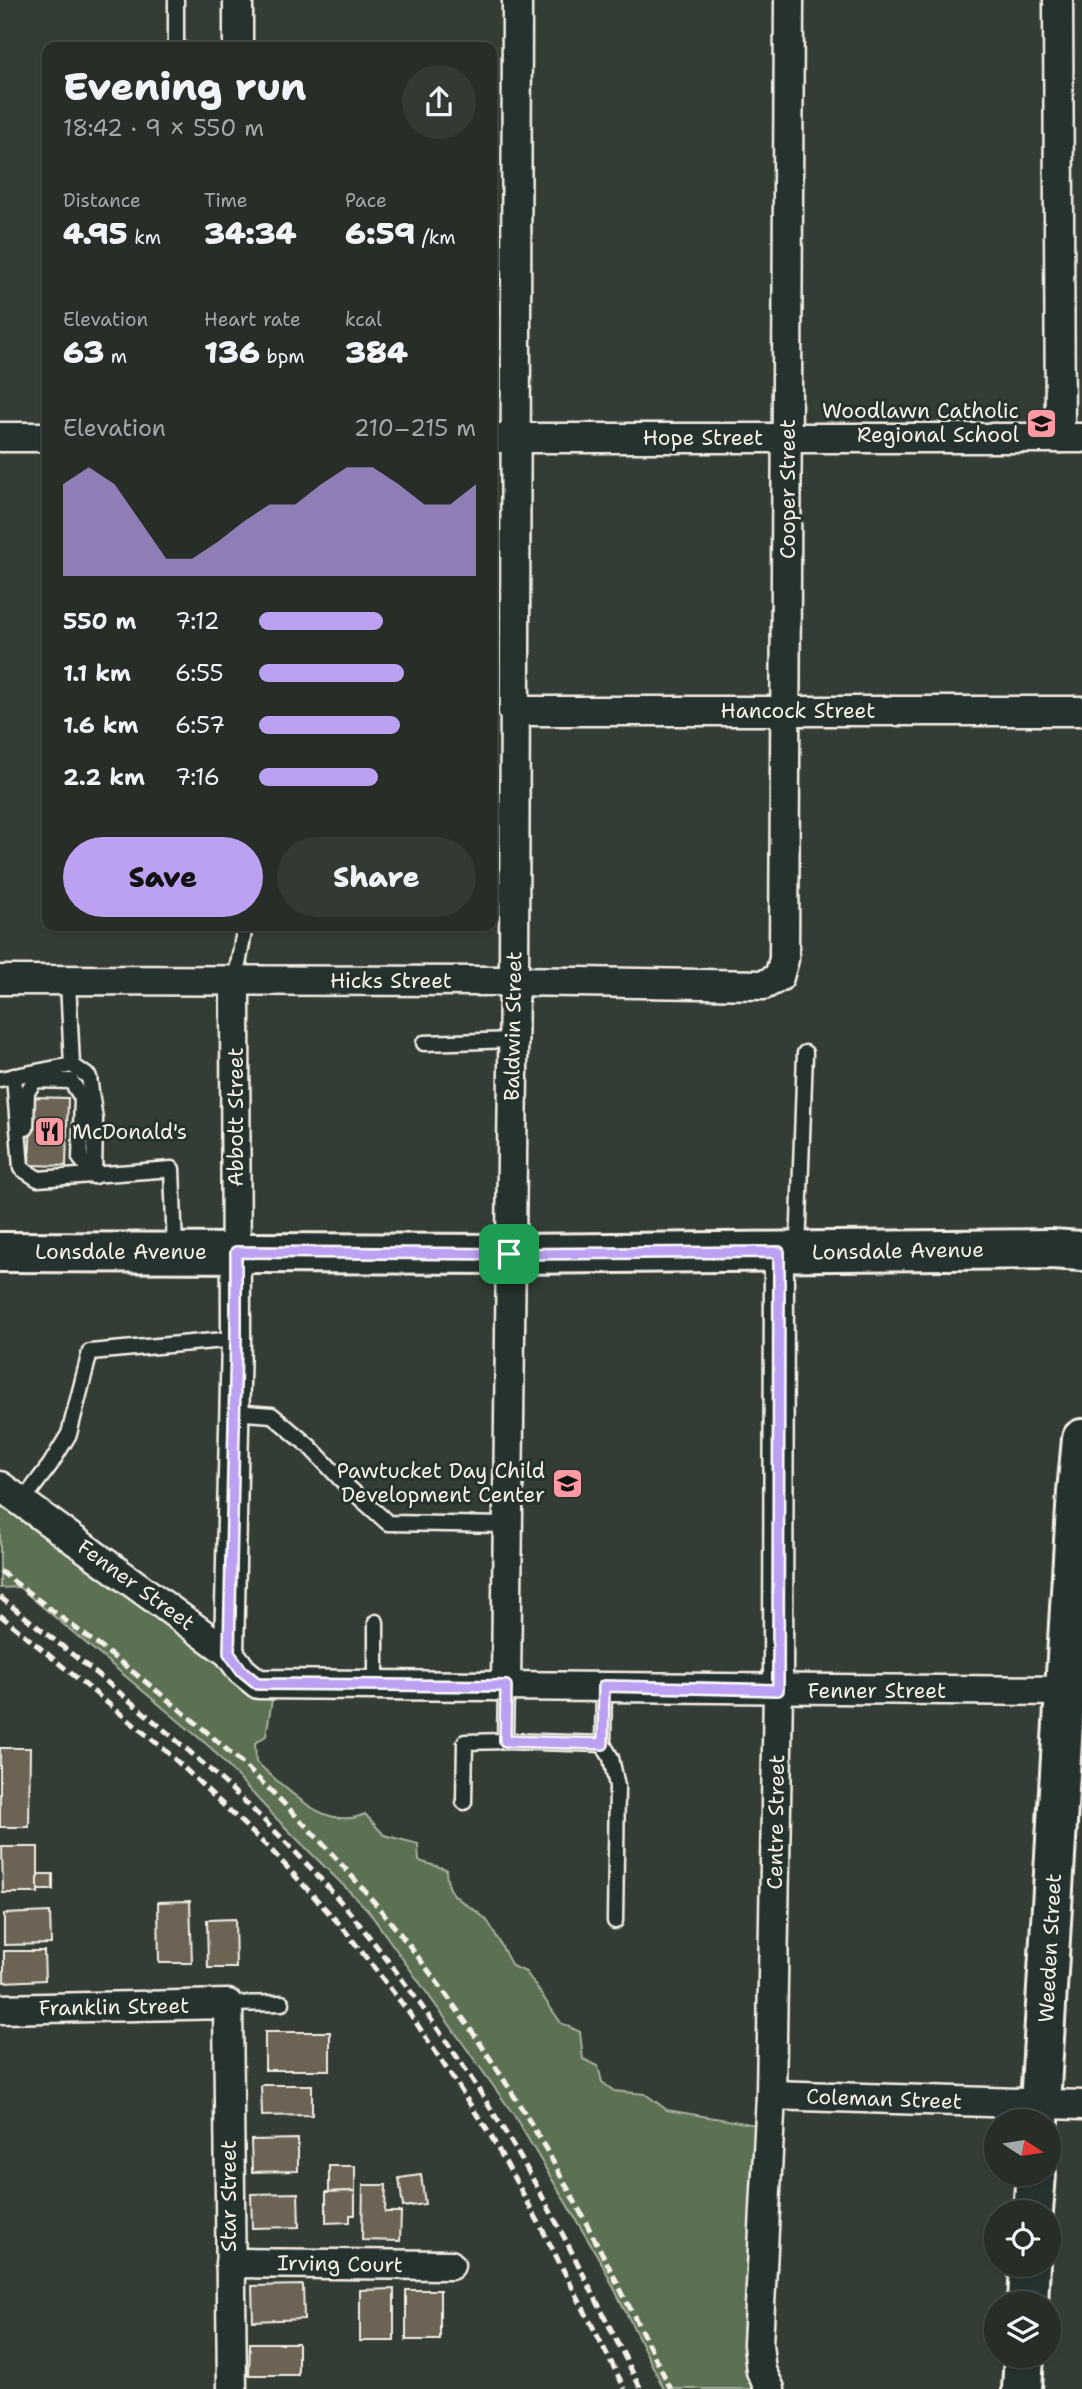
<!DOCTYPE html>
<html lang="en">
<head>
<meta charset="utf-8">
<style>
	:root { --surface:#272e28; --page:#333a34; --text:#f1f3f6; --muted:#a4a8a8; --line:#434a45; --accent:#bca0f2 }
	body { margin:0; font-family:"Shantell Sans",sans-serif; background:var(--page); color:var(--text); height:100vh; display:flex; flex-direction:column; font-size:26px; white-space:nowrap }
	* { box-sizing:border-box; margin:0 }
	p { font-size:23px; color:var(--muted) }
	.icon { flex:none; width:38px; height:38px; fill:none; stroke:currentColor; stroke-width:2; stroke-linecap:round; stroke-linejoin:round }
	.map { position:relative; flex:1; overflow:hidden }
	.drawer { position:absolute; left:42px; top:42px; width:455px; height:889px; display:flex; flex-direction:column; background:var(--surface); border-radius:14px; box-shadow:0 2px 5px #0004,0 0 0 2px var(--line) }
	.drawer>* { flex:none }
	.needle { width:46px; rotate:102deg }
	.controls { position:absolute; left:984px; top:2109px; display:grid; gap:14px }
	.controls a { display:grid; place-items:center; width:77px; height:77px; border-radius:50%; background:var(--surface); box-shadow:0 2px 5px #0004,0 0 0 2px var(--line); font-size:35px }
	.pin { position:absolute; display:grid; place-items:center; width:60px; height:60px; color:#fff; margin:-30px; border-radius:14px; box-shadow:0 4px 10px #0006 }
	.round { display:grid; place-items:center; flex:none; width:74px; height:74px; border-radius:37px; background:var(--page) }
	.summary { display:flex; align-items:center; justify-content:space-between; height:119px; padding:0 21px }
	h1 { font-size:38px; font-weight:800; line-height:52px }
	.figures { display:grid; grid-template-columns:repeat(3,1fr); gap:10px; height:119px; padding:7px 21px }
	.figures div { display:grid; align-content:center }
	.figures b { font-size:30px; font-weight:800 }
	.figures small { font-size:19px; font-weight:400 }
	.figures p { font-size:19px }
	.chart { height:196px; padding:14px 21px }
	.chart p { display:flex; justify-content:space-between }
	.chart svg { width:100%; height:126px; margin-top:7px; fill:var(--accent); opacity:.7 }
	.button { display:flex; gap:14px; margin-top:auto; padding:14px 21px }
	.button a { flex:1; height:80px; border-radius:42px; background:var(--accent); color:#111; font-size:28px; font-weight:800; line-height:80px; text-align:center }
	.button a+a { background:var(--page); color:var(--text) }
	ul { padding:0 21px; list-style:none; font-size:23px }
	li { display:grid; grid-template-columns:112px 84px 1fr; align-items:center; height:52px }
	li i { height:18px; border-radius:9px; background:var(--accent) }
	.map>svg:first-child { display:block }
	.green { fill:#5c6f52; stroke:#a8b09d; stroke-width:2 }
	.building { fill:#6c6355; stroke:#f4f1e8; stroke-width:2 }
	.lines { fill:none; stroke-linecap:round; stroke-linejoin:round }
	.service-casing { stroke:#f4f1e8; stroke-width:19 }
	.minor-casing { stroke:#f4f1e8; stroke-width:33 }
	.secondary-casing { stroke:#f4f1e8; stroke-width:44 }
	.primary-casing { stroke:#f4f1e8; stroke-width:44 }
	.service { stroke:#26332d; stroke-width:14 }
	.minor { stroke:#26332d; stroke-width:28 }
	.secondary { stroke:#26332d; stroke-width:38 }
	.primary { stroke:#26332d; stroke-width:38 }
	.rail { stroke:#f4f1e8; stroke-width:5; stroke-dasharray:10 5; stroke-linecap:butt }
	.route-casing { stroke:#fff; stroke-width:14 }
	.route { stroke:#bca0f2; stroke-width:9 }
	.labels { text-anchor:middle; stroke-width:6; stroke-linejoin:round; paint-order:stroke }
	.poi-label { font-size:21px; fill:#f4f1e8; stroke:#26332d; text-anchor:end }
	.street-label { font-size:21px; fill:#f4f1e8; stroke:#26332d }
</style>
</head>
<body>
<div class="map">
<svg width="1082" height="2389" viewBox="0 0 1082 2389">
	<rect width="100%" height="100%" fill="#343d35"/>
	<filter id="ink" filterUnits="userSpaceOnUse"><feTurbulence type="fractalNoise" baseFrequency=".0143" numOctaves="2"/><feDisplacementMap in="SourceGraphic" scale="14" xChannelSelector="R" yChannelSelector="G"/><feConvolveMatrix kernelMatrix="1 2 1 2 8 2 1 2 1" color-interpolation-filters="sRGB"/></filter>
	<g filter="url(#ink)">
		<path class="green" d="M0,1486L274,1688L266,1736L255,1743L256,1762C285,1786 325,1833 365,1814L384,1835L418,1844L419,1861L446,1869C446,1904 471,1901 488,1922C497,1935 504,1952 512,1966L526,1972L561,2023L580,2032L583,2059L598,2066L602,2082L614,2091L645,2094L667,2110L763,2126L768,2389H664L601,2262L514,2115L367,1909L270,1812L211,1748L19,1587L0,1588Z"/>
		<g class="building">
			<path d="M32,1097L68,1098L66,1166L29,1165Z"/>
			<path d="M0,1748H30L29,1827H0Z"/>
			<path d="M2,1847H38V1893H3Z"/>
			<rect x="38" y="1874" width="15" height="16"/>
			<path d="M190,1901L192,1963H159L158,1902Z"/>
			<path d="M50,1912L51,1944L4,1945V1914Z"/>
			<path d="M235,1919L236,1968H208L207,1920Z"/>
			<path d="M4,1951H44L45,1980L4,1982Z"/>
			<rect x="265" y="2032" width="65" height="38"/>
			<path d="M261,2085H312V2115L262,2116Z"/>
			<path d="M298,2139V2171L252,2172L251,2140Z"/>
			<path d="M329,2166H355V2191L329,2192Z"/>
			<path d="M421,2175L425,2204L403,2207L399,2178Z"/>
			<path d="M363,2185H386L385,2212H401L400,2241L362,2240Z"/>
			<path d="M355,2191V2215H350V2222L326,2223V2192Z"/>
			<path d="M298,2193L299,2227L252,2228L251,2194Z"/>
			<path d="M303,2285L304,2319L253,2321L252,2286Z"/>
			<path d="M394,2289V2341H360V2290Z"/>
			<rect x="406" y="2290" width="34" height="50"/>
			<path d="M250,2343H298V2375H249Z"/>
		</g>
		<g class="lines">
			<defs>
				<g id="service">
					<path d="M176,0V47"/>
					<path d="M68,981L72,1065"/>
					<path d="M235,982L245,926"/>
					<path d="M424,1043L513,1040"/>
					<path d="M14,1076L21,1168L38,1179L172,1169L175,1250"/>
					<path d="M0,1079L72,1065L89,1077L95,1120L94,1176"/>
					<path d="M26,1128L27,1092L35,1080L71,1081L82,1098L80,1158L94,1176"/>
					<path d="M798,1251L805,1053"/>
					<path d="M233,1412L272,1415L309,1446L349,1488L388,1523L507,1525"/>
					<path d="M22,1502L50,1465L69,1434L90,1352L236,1339"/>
					<path d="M376,1622V1685"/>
					<path d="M506,1686L505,1741L603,1744L604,1686"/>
					<path d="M603,1744L611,1758L617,1786L615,1921"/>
					<path d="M464,1802L465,1742L505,1741"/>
					<path d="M228,2004L282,2003"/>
				</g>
				<g id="minor">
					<path d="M238,0V47"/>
					<path d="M1058,0L1060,438"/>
					<path d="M0,437H47"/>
					<path d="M492,438H1082"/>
					<path d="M513,711H1082"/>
					<path d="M0,980L514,981L764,985L779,977L784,959L789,0"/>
					<path d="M0,1486L229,1653L242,1671L258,1684L1066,1691"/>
					<path d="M229,1653L236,1339L235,982"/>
					<path d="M506,1686L514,981L517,0"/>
					<path d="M0,2009L228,2004L232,2389"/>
					<path d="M771,2095L1082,2105"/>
					<path d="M230,2263L450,2265"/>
					<path d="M770,2389L761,2371L758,2344L771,2095L778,1690L779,1252"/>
				</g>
				<g id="secondary">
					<path d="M1039,2121L1077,1492L1082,1439"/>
					<path d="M1033,2212L1036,2174"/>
					<path d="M1028,2303L1030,2264"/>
					<path d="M1022,2389L1024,2356"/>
				</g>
				<path id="primary" d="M0,1252L509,1254L1051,1249L1082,1251"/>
			</defs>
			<use href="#service" class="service-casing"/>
			<use href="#minor" class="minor-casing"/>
			<use href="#secondary" class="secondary-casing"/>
			<use href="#primary" class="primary-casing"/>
			<use href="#service" class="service"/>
			<use href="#minor" class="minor"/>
			<use href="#secondary" class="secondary"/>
			<use href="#primary" class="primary"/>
			<g class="rail">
				<path d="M0,1571C84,1635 171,1697 248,1769C360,1873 455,1996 533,2127C583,2212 626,2301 671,2389"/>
				<path d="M0,1597C125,1696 254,1796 356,1920C409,1986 458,2055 502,2127C554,2211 596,2301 641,2389"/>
				<path d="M0,1615L165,1750L273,1852L343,1928L411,2015L491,2136L539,2223L625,2389"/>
			</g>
		</g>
	</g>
	<g class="lines" filter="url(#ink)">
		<defs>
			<path id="route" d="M236,1252L509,1254L779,1252L778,1690L604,1686L603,1744L505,1741L506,1686L258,1684L242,1671L229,1653L236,1339Z"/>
		</defs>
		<use href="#route" class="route-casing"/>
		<use href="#route" class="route"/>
	</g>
	<defs>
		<symbol id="school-square" viewBox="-11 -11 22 22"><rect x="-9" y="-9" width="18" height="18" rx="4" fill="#ff9aa2" stroke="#26332d"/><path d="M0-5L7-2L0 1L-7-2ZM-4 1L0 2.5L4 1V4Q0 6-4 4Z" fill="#111"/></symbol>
		<symbol id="restaurant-square" viewBox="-11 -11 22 22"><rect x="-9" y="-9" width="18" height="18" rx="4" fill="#ff9aa2" stroke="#26332d"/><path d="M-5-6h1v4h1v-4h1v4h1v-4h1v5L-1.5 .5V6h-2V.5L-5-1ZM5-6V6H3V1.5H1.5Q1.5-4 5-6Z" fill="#111"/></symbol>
	</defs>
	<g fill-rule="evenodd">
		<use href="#school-square" x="1024" y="406" width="35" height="35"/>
		<use href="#restaurant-square" x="32" y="1114" width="35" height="35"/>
		<use href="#school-square" x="550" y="1466" width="35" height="35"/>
	</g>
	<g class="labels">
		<g class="poi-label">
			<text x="1019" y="418">Woodlawn Catholic<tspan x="1019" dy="24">Regional School</tspan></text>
			<text x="72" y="1139" text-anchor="start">McDonald's</text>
			<text x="545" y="1478">Pawtucket Day Child<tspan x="545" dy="24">Development Center</tspan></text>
		</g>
		<g class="street-label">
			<text x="703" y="445">Hope Street</text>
			<text transform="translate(788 489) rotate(-90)" y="7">Cooper Street</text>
			<text x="798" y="718">Hancock Street</text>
			<text x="391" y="988">Hicks Street</text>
			<text transform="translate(513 1026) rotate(-89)" y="7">Baldwin Street</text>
			<text transform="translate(236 1117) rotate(-90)" y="7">Abbott Street</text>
			<text transform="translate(898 1251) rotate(-1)" y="7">Lonsdale Avenue</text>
			<text x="121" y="1259">Lonsdale Avenue</text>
			<text transform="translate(136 1585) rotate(36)" y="7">Fenner Street</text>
			<text x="877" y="1698">Fenner Street</text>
			<text transform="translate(776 1822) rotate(-89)" y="7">Centre Street</text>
			<text transform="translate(1050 1948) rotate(-87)" y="7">Weeden Street</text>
			<text transform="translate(114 2007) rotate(-1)" y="7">Franklin Street</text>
			<text transform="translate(884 2099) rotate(2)" y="7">Coleman Street</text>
			<text transform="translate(229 2196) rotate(-90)" y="7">Star Street</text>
			<text transform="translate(340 2264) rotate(1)" y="7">Irving Court</text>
		</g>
	</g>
</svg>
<div class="controls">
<a><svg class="needle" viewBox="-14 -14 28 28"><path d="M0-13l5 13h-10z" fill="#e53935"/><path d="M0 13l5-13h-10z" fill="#a4a8a8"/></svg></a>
<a><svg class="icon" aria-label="locate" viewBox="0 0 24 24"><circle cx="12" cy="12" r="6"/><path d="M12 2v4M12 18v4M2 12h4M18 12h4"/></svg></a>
<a><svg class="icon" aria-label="layers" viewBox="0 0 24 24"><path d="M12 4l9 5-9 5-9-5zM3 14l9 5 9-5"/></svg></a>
</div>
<div class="pin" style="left:509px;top:1254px;background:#1e9e55"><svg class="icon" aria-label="arrive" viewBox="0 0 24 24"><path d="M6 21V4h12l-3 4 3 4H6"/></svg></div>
<section class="drawer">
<div class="summary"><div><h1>Evening run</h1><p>18:42 · 9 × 550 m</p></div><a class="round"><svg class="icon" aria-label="share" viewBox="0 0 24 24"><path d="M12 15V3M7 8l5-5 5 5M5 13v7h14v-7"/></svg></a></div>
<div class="figures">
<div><p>Distance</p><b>4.95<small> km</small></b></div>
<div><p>Time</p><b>34:34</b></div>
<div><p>Pace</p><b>6:59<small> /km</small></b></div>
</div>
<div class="figures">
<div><p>Elevation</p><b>63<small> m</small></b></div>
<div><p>Heart rate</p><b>136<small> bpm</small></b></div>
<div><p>kcal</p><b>384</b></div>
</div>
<div class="chart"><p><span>Elevation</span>210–215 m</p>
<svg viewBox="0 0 160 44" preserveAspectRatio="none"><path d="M0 44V12L10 6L20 12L30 25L40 38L50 38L60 32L70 25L80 19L90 19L100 12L110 6L120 6L130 12L140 19L150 19L160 12V44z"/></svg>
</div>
<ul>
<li><b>550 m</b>7:12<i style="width:57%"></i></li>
<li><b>1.1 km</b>6:55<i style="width:67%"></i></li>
<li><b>1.6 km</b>6:57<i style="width:65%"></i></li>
<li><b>2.2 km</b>7:16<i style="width:55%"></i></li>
</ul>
<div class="button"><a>Save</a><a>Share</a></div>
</section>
</div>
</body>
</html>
